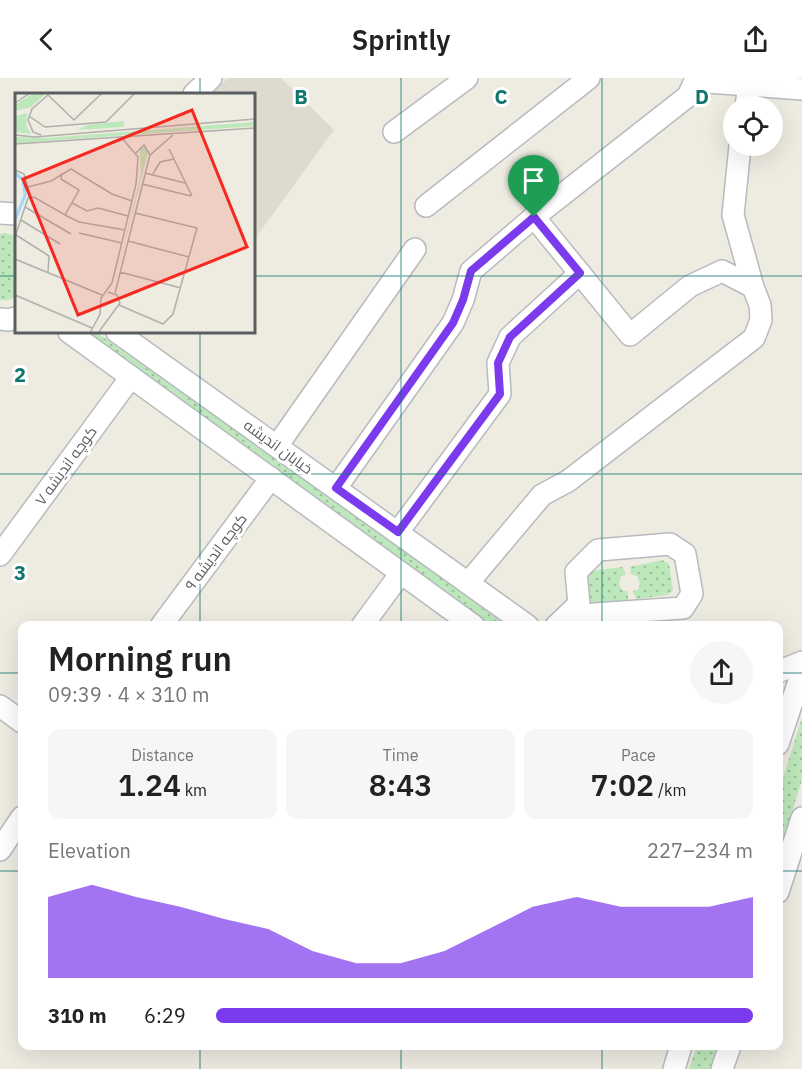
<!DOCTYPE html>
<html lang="en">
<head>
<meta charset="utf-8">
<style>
	:root { --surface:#fff; --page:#f6f6f6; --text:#222; --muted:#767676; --accent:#7c3aed }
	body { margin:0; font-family:"IBM Plex Sans",Cairo,sans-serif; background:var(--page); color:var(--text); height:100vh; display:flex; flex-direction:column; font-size:22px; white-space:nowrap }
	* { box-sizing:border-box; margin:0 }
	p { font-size:20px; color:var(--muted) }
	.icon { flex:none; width:33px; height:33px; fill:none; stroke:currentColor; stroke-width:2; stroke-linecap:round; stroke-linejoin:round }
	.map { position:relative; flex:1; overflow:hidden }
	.details { position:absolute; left:18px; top:543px; width:765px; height:429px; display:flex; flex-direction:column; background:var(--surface); border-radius:12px; box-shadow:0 6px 24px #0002 }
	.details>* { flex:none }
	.buttons { position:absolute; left:723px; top:18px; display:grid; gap:12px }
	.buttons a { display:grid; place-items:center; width:60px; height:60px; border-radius:50%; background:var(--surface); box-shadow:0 6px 24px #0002; font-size:30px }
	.pin { position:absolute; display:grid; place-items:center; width:51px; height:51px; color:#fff; margin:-62px -26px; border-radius:50% 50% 50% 0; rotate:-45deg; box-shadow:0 0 6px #0007 }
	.pin .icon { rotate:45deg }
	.round { display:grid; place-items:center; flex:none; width:63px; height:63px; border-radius:32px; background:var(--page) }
	.overview { display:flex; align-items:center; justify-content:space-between; height:102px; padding:0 30px }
	h1 { font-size:33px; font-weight:600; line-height:45px }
	.figures { display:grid; grid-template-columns:repeat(3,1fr); gap:9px; height:102px; padding:6px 30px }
	.figures div { display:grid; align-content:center; border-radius:12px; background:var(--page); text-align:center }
	.figures b { font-size:30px; font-weight:600 }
	.figures small { font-size:16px; font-weight:400 }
	.figures p { font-size:16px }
	.chart { height:168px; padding:12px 30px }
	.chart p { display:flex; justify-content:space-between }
	.chart svg { width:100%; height:108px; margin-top:6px; fill:var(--accent); opacity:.7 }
	ul { padding:0 30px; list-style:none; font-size:20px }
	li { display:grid; grid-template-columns:96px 72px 1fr; align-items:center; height:45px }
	li i { height:15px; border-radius:8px; background:var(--accent) }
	header { display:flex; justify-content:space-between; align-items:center; height:78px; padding:0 30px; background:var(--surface); font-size:27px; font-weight:600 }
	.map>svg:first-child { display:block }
	.education { fill:#dedad0 }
	.grass { fill:url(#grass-dots) }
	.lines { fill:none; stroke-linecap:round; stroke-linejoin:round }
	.minor-casing { stroke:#b7babf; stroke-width:24 }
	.minor { stroke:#fff; stroke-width:21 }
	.route-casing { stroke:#fff; stroke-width:12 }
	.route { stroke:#7c3aed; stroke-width:8 }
	.grid { fill:none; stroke:#0f766e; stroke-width:1.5; stroke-opacity:0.55 }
	.labels { text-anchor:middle; stroke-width:6; stroke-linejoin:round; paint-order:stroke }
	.street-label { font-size:15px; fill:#5a5e63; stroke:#fff }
	.inset-river { fill:none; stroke:#a0d9ff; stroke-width:3 }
	.inset-road { fill:none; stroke:#afafab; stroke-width:1.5 }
	.view { fill:#f6281f; fill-opacity:0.15; stroke:#f6281f; stroke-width:3 }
	.inset-edge { fill:none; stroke:#5a5e63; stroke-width:3 }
	.grid-label { font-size:20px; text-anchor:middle; font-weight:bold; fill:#0f766e; stroke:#fff; stroke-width:6; stroke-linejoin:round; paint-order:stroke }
</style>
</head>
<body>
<header><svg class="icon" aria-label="back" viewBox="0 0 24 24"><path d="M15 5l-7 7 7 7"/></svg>Sprintly<svg class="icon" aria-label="share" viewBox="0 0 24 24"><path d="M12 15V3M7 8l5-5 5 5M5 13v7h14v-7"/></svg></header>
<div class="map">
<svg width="802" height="991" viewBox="0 0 802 991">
	<defs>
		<pattern id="grass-dots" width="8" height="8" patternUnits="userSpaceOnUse" patternTransform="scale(1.5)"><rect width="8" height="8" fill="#bde8bb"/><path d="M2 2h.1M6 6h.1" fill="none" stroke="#9dbf9c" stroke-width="1.8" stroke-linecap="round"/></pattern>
	</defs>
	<rect width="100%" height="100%" fill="#eeebe1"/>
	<path class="education" d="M228,0H281L334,52L254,162V16H211Z"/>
	<g class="grass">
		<path d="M5,155L16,158V219L8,222H0V156Z"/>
		<path d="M85,254H96L416,481L505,547H491Z"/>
		<path d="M662,482L669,486L673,512L668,517L636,521L633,513L638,512L640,506L637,498L631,496L630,489Z"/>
		<path d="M623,489L626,497L621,498L619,505L622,512L628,514V522L596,528L590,523L586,498L590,493Z"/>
		<path d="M802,640V702L779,775V713Z"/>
		<path d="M697,968H717L710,991H689Z"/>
	</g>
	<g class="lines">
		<defs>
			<g id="minor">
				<path d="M695,0V3L688,18L534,139L630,257L690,208L722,193L753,209"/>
				<path d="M695,3L802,11"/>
				<path d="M194,16L211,0"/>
				<path d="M746,28L749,7"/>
				<path d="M394,54L467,0"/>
				<path d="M426,128L589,0"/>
				<path d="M0,135L16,136"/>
				<path d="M0,241L8,242L16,240"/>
				<path d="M69,254L474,548"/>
				<path d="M117,254L528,548"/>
				<path d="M277,368L415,171"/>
				<path d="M336,410L453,245L463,222L471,193L534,139"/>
				<path d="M398,454L500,316L498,285L510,259L580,195"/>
				<path d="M0,477L131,299"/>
				<path d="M468,505L542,417L568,403L754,260L761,242L760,227L753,209L733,137L740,68"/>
				<path d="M161,548L271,400"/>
				<path d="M362,548L401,495"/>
				<path d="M556,548L579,526L576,494L598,472L670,466L685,476L692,516L683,530L594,536L581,548"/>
				<path d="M778,594L802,584"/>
				<path d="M0,628L22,644"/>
				<path d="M778,666L802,594"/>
				<path d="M0,772L22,739"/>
				<path d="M778,814L802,740"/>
				<path d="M674,991L681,968"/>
				<path d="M722,991L730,968"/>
			</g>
		</defs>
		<use href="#minor" class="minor-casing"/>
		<use href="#minor" class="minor"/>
	</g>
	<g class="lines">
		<defs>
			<path id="route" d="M534,139L580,195L510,259L498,285L500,316L398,454L336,410L453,245L463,222L471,193Z"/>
		</defs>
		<use href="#route" class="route-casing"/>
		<use href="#route" class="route"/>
	</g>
	<path class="grid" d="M200,0V16M401,0V548M602,0V548M0,198H16M254,198H802M200,254V548M0,396H802M0,595H22M778,595H802M0,793H22M778,793H802M200,968V991M401,968V991M602,968V991"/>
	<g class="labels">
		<g class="street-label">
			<text transform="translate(278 369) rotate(36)" y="5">خیابان اندیشه</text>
			<text transform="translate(66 388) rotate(-54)" y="5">کوچه اندیشه ۷</text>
			<text transform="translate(216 474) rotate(-53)" y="5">کوچه اندیشه ۹</text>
		</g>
	</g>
	<g transform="translate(15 15)">
		<rect width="240" height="240" fill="#eeebe1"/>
		<path d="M18,0H31L16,14L0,18V12ZM12,20L11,32L16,41L0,39V23ZM109,28V34L62,37L73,32ZM240,29V33L0,50V44L31,45ZM129,54L133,59L99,192L126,81L125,57Z" fill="#bde8bb"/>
		<path class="inset-river" d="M0,80L8,87L10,102L0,127"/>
		<path class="inset-road" d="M33,2L59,27L87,0M0,10L15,0M14,23L30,34L91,29L120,0M0,42L20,44L240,26M26,42L18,39L13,27L17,16L33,2M0,51L240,35M154,56L177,103M121,60L129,52L135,62M0,77L9,81L16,104M130,80L170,90M138,81L145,69L159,66M127,91L176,103M13,94L36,88L56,76L97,101L117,108M57,110L72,118L83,115L113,123M10,114L56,141M120,120L182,135L158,221L148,231M50,122L64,129L110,137M6,127L45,151M64,140L107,150M1,142L34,163L33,179M0,144L13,105L19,104L50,122L64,97L46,86L47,80M113,148L174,164M0,166L87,202M105,179L166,195M100,200L135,62L158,42M0,202L77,235M104,212L148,231M75,240L85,221L86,205L97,190L121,91L123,64L107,45M83,240L105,210L102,202L93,199"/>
		<path class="view" d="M177,17L232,154L63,222L8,86Z"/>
		<rect width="240" height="240" class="inset-edge"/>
	</g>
	<g class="grid-label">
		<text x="301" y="26">B</text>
		<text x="501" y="26">C</text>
		<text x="702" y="26">D</text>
		<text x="20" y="304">2</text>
		<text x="20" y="502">3</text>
	</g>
</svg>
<div class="buttons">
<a><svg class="icon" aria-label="locate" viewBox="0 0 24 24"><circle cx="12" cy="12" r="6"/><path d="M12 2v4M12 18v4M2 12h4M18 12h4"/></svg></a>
</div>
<div class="pin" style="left:534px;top:139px;background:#1e9e55"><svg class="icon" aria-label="arrive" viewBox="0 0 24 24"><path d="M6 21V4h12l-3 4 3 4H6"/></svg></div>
<section class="details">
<div class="overview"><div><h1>Morning run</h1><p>09:39 · 4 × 310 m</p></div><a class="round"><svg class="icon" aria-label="share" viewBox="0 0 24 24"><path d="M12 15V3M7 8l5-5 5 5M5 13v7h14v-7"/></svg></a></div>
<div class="figures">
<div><p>Distance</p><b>1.24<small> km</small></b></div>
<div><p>Time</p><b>8:43</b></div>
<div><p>Pace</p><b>7:02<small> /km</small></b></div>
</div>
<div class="chart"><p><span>Elevation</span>227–234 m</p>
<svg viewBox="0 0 160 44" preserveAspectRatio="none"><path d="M0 44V11L10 6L20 11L30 15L40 20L50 24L60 33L70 38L80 38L90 33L100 24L110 15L120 11L130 15L140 15L150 15L160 11V44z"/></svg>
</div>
<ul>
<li><b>310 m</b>6:29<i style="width:100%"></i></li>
</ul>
</section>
</div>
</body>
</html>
